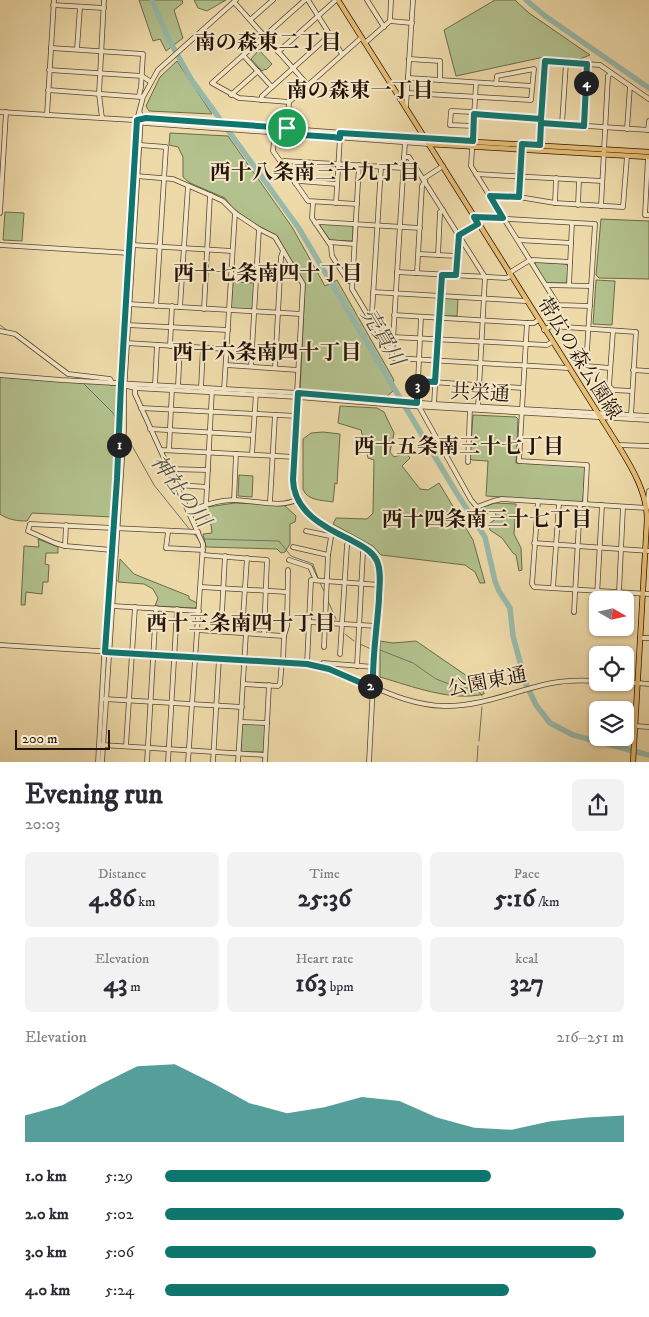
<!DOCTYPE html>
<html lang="en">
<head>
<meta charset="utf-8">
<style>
	:root { --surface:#fff; --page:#f2f2f3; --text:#2b2b33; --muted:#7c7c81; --accent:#0f766e }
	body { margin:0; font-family:"IM FELL DW Pica","Noto Serif JP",serif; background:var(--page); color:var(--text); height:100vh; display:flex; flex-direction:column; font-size:19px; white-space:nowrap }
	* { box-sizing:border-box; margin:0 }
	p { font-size:16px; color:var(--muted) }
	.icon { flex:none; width:28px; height:28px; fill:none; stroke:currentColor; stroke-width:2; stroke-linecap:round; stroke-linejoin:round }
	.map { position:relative; height:762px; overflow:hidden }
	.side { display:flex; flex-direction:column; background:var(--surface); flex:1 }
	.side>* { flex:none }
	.needle { width:32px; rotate:99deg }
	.controls { position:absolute; left:589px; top:591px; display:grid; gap:10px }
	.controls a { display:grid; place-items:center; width:45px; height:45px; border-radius:8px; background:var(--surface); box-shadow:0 1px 4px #0004; font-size:25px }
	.scale { position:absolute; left:15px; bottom:12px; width:95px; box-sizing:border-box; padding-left:5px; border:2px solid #251409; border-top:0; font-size:14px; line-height:18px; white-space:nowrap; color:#251409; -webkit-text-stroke:4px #f4e7c7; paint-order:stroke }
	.pin { position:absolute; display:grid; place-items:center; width:42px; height:42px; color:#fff; margin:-21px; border:2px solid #fff; border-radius:50%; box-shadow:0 1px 5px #0007 }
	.km { position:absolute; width:25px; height:25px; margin:-12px; border-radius:50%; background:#222; color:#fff; font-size:14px; line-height:25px; text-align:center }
	.round { display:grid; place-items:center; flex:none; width:52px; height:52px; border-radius:8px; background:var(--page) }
	.headline { display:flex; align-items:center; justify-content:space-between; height:85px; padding:0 25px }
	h1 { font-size:28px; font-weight:700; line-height:38px }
	.stats { display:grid; grid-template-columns:repeat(3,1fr); gap:8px; height:85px; padding:5px 25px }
	.stats div { display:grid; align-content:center; border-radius:8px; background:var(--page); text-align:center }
	.stats b { font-size:25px; font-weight:700 }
	.stats small { font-size:14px; font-weight:400 }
	.stats p { font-size:14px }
	.chart { height:140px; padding:10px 25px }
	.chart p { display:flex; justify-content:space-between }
	.chart svg { width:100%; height:90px; margin-top:5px; fill:var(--accent); opacity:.7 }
	ul { padding:0 25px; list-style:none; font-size:16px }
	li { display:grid; grid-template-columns:80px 60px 1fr; align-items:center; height:38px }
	li i { height:12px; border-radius:6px; background:var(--accent) }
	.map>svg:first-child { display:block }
	.green { fill:#b2c18d; stroke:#6c6a4b }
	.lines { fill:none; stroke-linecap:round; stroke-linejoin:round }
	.stream { stroke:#6b786a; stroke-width:1 }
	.river { stroke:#99baab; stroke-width:5.5 }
	.minor-casing { stroke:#574631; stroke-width:5.5 }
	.major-casing { stroke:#251409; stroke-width:6 }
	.minor { stroke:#f4e7c7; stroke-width:4 }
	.major { stroke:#e7bd74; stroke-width:4.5 }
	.route-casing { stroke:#fff; stroke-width:10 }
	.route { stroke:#0f766e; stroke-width:6 }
	.labels { text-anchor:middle; stroke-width:4; stroke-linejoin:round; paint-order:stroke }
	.street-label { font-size:20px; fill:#251409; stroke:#f4e7c7 }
	.neighbourhood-label { font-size:21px; font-weight:bold; fill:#251409; stroke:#f4e7c7 }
	.water-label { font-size:21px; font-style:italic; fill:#4e4e42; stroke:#f4e7c7 }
</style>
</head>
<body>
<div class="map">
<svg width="649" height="762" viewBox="0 0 649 762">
	<rect width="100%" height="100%" fill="#eedaa9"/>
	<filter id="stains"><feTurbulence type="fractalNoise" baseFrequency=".004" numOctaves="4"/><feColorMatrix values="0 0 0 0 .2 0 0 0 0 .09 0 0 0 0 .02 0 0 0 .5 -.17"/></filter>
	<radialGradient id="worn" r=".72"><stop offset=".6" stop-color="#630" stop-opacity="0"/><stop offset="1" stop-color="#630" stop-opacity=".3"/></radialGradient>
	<g class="green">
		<path d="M139,0H182L183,3L174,10L183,38L166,51L160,39L153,41Z"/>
		<path d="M194,0H226L207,11L198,8Z"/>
		<path d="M495,0H515L529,13L590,55L580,59L544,57L456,76L444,30Z"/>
		<path d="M259,50L272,64L266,70L265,69L262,71L251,59Z"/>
		<path d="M177,61L212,114L149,111L146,106L160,77Z"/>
		<path d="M170,133L228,136L292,227L325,286L337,280L394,380L391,387L393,391L386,397L300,390L305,284L277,236L255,224L232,208L225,198L190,183L183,177V157L178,147L169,145Z"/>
		<path d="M5,212L24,213L22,241L3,240Z"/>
		<path d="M601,219L649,221V279L599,278L596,275Z"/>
		<path d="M321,224L353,225V239L351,241L330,240L320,226Z"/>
		<path d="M536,262L566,264L568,266L567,283H546L535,265Z"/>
		<path d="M596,280L615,281L612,325L593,324Z"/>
		<path d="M233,282L254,283L253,307L250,310L233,309L231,307Z"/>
		<path d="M442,298L458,299L457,316H441Z"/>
		<path d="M0,377L116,385L120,388L112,517L32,513L27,521C17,521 9,520 0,514Z"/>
		<path d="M340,406L377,408L384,412L394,433L390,452L394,457L406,453L410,458L402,466L420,489L428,490L439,483L473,540L485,583H480L475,572L465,565L381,555L373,546L333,524L336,518L367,519L373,513L374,460L368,458L361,430L338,423Z"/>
		<path d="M473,415L516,417L518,419L516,463L583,466L585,468L583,500L581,502L486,496L488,461L472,460L470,458Z"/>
		<path d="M323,432L340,434L337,484L335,483L333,502C322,500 307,501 303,489V439L311,433Z"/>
		<path d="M239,475L253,476L252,497L238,496Z"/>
		<path d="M235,503L284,505L296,516L295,522L290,524V544L285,552L281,553L277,549L206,547L203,534L212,533L211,524L206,523L207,507Z"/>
		<path d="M495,503L516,504L514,534L521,548L522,570L519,571L516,555L513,553L502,538L490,530L489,524L497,518L494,510L486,514L483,507Z"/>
		<path d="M38,539L58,547V553H46L45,564L49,565L48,582H43L42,594L26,592L25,605H21L24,546L39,547Z"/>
		<path d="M120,559L134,574L189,596V599L197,603V607L194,608L155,606L158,598L153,589L144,584L118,582Z"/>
		<path d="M380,641L393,643L416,641L467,676L481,675L484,694C452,702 411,686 380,677Z"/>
		<path d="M242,724H264L266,726L264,752H242L241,750Z"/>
	</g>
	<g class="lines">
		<g class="stream">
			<path d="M0,325L8,331"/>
			<path d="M13,335L24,343"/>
			<path d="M83,383L113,413L119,423"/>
			<path d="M126,435L154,485L191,531"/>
			<path d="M194,534L199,540"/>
			<path d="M203,539L279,541L291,556L313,564L318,578"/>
			<path d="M320,583L324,591"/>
			<path d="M328,601L336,619"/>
			<path d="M345,634L354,641"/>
			<path d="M360,644L371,649"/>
			<path d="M380,650L413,663L436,679L457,687L477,689L482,696"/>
			<path d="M479,741L482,707"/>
			<path d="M477,762L478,746"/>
		</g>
		<g class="river">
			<path d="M152,0L168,38L191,79L298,227L456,492L485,537L495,581L499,591L510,608L513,636L526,684L536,705L550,723L573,735L649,755"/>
			<path d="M526,0L545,16L649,88"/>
		</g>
		<defs>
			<g id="minor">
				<path d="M308,0L342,54"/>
				<path d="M367,0L384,27"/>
				<path d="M234,2L308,85"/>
				<path d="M53,5L104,8"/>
				<path d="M250,20L273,0"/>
				<path d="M390,21L412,23"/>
				<path d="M365,43L390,21L391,0"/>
				<path d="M51,48L143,54L141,87L139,96"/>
				<path d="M77,49L80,7"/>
				<path d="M278,52L336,0"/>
				<path d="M243,55L272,87"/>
				<path d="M409,59L440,61V80"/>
				<path d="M49,70L142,76L151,82"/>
				<path d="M408,78L532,86"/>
				<path d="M476,83L471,166L558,305L590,306"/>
				<path d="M48,90L141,97"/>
				<path d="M408,93L531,100L534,69L497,76L496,84"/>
				<path d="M231,95L258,71"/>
				<path d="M261,100L262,96L330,35"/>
				<path d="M289,102L239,98L212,83L305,0"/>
				<path d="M406,107L413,0"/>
				<path d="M0,112L133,120L145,118L425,139"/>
				<path d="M474,114L541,119"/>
				<path d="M47,115L54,0"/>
				<path d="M102,118L99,94L104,0"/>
				<path d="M139,121L145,123L429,144"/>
				<path d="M541,123L649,130"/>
				<path d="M562,124L566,63"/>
				<path d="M473,126L450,125L451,111L474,112"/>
				<path d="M584,126L587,64"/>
				<path d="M627,129L630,86"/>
				<path d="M648,130L649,121"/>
				<path d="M275,131L273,151L308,201L357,204"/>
				<path d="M287,131L289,102L361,38"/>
				<path d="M405,142L392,357L394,358L568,368"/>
				<path d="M140,145L166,147L156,306"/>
				<path d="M540,150L545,61L600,65L649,99"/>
				<path d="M404,157H409L485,277L478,407"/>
				<path d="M648,157L645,215H649"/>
				<path d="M280,162L285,161L403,168"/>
				<path d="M359,165L352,289L387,347L392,348"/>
				<path d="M476,174L602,181"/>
				<path d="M136,176L173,179L210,195L223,201L235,213L259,229L275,237L303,284L297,393"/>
				<path d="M423,179L443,166"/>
				<path d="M295,183L299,181L337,184"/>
				<path d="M490,196L519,197L555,203L623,207L627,156"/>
				<path d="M519,197L522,144"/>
				<path d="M313,202L312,218L331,246L332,256L348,281H352"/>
				<path d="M336,203L340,137"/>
				<path d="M555,203L556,178"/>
				<path d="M578,205L579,180"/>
				<path d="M601,206L608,76L611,73"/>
				<path d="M0,213L6,112"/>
				<path d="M474,217L595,224L586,366L610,368"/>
				<path d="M315,223L319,222L420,228"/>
				<path d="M518,240L571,243"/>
				<path d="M329,242L354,244"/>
				<path d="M0,245L129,253"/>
				<path d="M132,245L232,251"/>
				<path d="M419,254L457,256"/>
				<path d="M438,255L440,212L443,210"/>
				<path d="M531,262L533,260L570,262"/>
				<path d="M397,272L506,278L511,276"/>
				<path d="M417,273L422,186L425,181"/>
				<path d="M509,273L530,260"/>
				<path d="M456,275L459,235L478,224"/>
				<path d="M546,285L591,286"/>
				<path d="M569,285L572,223"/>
				<path d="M373,292L526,301"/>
				<path d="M128,304L301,314"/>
				<path d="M180,307L188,186"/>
				<path d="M204,309L210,195"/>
				<path d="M394,315L527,323H534L538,320"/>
				<path d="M421,317L417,403L471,500L477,507L493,501L502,499L647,508L649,491"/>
				<path d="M369,318L372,313L381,167"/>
				<path d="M527,323L519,461L587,465L585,504"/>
				<path d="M127,325L228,330"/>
				<path d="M544,330L551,326L636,332L631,415"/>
				<path d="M0,331L15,334L68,374L110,379L112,383"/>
				<path d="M613,331L609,386L613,390L632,391"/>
				<path d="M393,337L547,345L552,342"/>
				<path d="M126,343L226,349"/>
				<path d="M170,346L172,306"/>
				<path d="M226,365L298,370"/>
				<path d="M251,366L259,229"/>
				<path d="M275,368L281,257L283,251"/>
				<path d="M633,370L649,371"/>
				<path d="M0,375L61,380L299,393L434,404L649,416"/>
				<path d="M417,381L523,388"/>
				<path d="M123,385L135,388L298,397L396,405L649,420"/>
				<path d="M155,385L157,345"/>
				<path d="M135,386V394L203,544L188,762"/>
				<path d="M178,386L180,346"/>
				<path d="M201,388L203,347"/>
				<path d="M224,390L235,213"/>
				<path d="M298,396L293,480C295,524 343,529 370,552L376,559L379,568L369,762"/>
				<path d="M434,405L441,275"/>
				<path d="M141,408L297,416"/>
				<path d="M150,429L253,435"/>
				<path d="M618,445L649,446"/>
				<path d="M169,449L172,388"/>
				<path d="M161,450L295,457"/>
				<path d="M252,454L256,393"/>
				<path d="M468,462L470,408"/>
				<path d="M169,469L208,470"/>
				<path d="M177,485L207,487"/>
				<path d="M234,500L236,454"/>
				<path d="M538,501L532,584L534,587L649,594"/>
				<path d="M270,502L275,415"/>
				<path d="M206,505L212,390"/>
				<path d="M189,512C203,505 219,500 235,500C251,500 284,509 297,499"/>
				<path d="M306,531L330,536"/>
				<path d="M168,532L166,548L203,550"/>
				<path d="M534,543L649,551"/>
				<path d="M65,546L66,525"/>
				<path d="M293,547L328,555"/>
				<path d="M112,550L65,546L55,543L28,531L30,524L198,532"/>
				<path d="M203,555L267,560L264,634"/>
				<path d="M289,560L310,567L316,580"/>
				<path d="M201,587L287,592"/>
				<path d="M553,588L559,503"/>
				<path d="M619,592L623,507"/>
				<path d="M112,606L199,611"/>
				<path d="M574,612L580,504"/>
				<path d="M596,614L602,505"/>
				<path d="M309,622L377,626"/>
				<path d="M197,630L284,636"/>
				<path d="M221,631L225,556"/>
				<path d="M242,632L247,558"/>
				<path d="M640,638H649"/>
				<path d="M0,645L307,664C355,672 394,705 444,706C482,707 516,690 552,683C567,680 582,680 598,681"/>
				<path d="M324,647L328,555L332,531"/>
				<path d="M340,654L347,545L349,540"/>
				<path d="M283,662L284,636L287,626L288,570"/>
				<path d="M307,664L311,580L380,585"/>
				<path d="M321,666L323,663L374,667"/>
				<path d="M357,666L363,552L365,548"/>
				<path d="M625,682L649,684"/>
				<path d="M243,684L278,686L280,684L282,661"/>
				<path d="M104,699L242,707"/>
				<path d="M241,722L267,723"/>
				<path d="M635,726L649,727"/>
				<path d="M102,745L265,755"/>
				<path d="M126,746L135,607"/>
				<path d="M98,762L108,589L114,528L137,120L143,97L158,70L236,0"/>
				<path d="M102,762L124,430V393L141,118L140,113"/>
				<path d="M147,762L156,608"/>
				<path d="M168,762L177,609"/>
				<path d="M213,762L219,658"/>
				<path d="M238,762L246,633"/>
				<path d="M265,762L269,685"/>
			</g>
			<g id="major">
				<path d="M338,0L618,445C632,468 647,492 647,520L633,762"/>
				<path d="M425,139L649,152"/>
				<path d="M429,144L649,157"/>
			</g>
		</defs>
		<use href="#minor" class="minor-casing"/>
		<use href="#major" class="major-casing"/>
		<use href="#minor" class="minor"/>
		<use href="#major" class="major"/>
	</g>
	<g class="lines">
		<defs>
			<path id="route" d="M545,61L587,64L584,126L541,123L540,145L522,144L519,197L490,196L503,218L474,217L478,224L459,235L456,275H442L435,382L417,381V403L298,393L293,480C294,512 325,528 351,540C361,546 372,550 377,561C382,573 379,587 379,599C377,629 372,658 373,688L329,669L307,664L105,652L117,479L121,384L137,120L146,118L287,128V134L333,137L340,138V133L473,141L474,114L541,119Z"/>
		</defs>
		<use href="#route" class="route-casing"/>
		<use href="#route" class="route"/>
	</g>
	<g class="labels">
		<g class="street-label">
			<text transform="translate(580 358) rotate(58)" y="7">帯広の森公園線</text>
			<text transform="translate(480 392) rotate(3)" y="7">共栄通</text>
			<text transform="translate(487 681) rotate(-11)" y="7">公園東通</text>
		</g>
		<g class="neighbourhood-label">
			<text x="268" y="49">南の森東二丁目</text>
			<text x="360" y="97">南の森東一丁目</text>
			<text x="315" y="179">西十八条南三十九丁目</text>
			<text x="268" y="280">西十七条南四十丁目</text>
			<text x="267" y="359">西十六条南四十丁目</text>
			<text x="459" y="453">西十五条南三十七丁目</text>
			<text x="487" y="526">西十四条南三十七丁目</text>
			<text x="241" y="630">西十三条南四十丁目</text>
		</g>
		<g class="water-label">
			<text transform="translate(383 337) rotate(59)" y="7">売買川</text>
			<text transform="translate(181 491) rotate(53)" y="7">神社の川</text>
		</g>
	</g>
	<rect width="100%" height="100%" filter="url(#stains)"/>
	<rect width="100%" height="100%" fill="url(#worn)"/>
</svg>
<div class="controls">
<a><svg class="needle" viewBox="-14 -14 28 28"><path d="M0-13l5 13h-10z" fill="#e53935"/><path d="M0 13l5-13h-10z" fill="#7c7c81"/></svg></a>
<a><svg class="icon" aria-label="locate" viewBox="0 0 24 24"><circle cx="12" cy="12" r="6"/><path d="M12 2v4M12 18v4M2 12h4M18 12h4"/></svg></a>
<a><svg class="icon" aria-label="layers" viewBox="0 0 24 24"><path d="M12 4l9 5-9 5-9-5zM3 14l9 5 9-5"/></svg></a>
</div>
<div class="scale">200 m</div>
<div class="pin" style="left:287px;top:128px;background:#1e9e55"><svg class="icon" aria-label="arrive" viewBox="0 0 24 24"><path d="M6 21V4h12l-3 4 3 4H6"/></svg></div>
<b class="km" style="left:119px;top:445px">1</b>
<b class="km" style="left:370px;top:686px">2</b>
<b class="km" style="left:417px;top:386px">3</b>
<b class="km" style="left:586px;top:83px">4</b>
</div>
<section class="side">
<div class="headline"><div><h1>Evening run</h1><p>20:03</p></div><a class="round"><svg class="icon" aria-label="share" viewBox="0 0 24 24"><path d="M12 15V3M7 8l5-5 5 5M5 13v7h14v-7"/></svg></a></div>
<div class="stats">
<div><p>Distance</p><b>4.86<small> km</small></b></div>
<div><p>Time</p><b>25:36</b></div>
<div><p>Pace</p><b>5:16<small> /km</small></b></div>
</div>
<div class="stats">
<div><p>Elevation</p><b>43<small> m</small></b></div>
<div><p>Heart rate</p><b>163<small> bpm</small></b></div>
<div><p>kcal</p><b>327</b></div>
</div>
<div class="chart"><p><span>Elevation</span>216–251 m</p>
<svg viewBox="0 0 160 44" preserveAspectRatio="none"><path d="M0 44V31L10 26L20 16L30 7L40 6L50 15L60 25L70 30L80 27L90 22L100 24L110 32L120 37L130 38L140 34L150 32L160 31V44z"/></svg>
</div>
<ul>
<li><b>1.0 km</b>5:29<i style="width:71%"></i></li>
<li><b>2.0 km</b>5:02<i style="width:100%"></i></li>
<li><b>3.0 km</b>5:06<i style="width:94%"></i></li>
<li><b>4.0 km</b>5:24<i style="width:75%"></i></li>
</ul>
</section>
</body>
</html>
